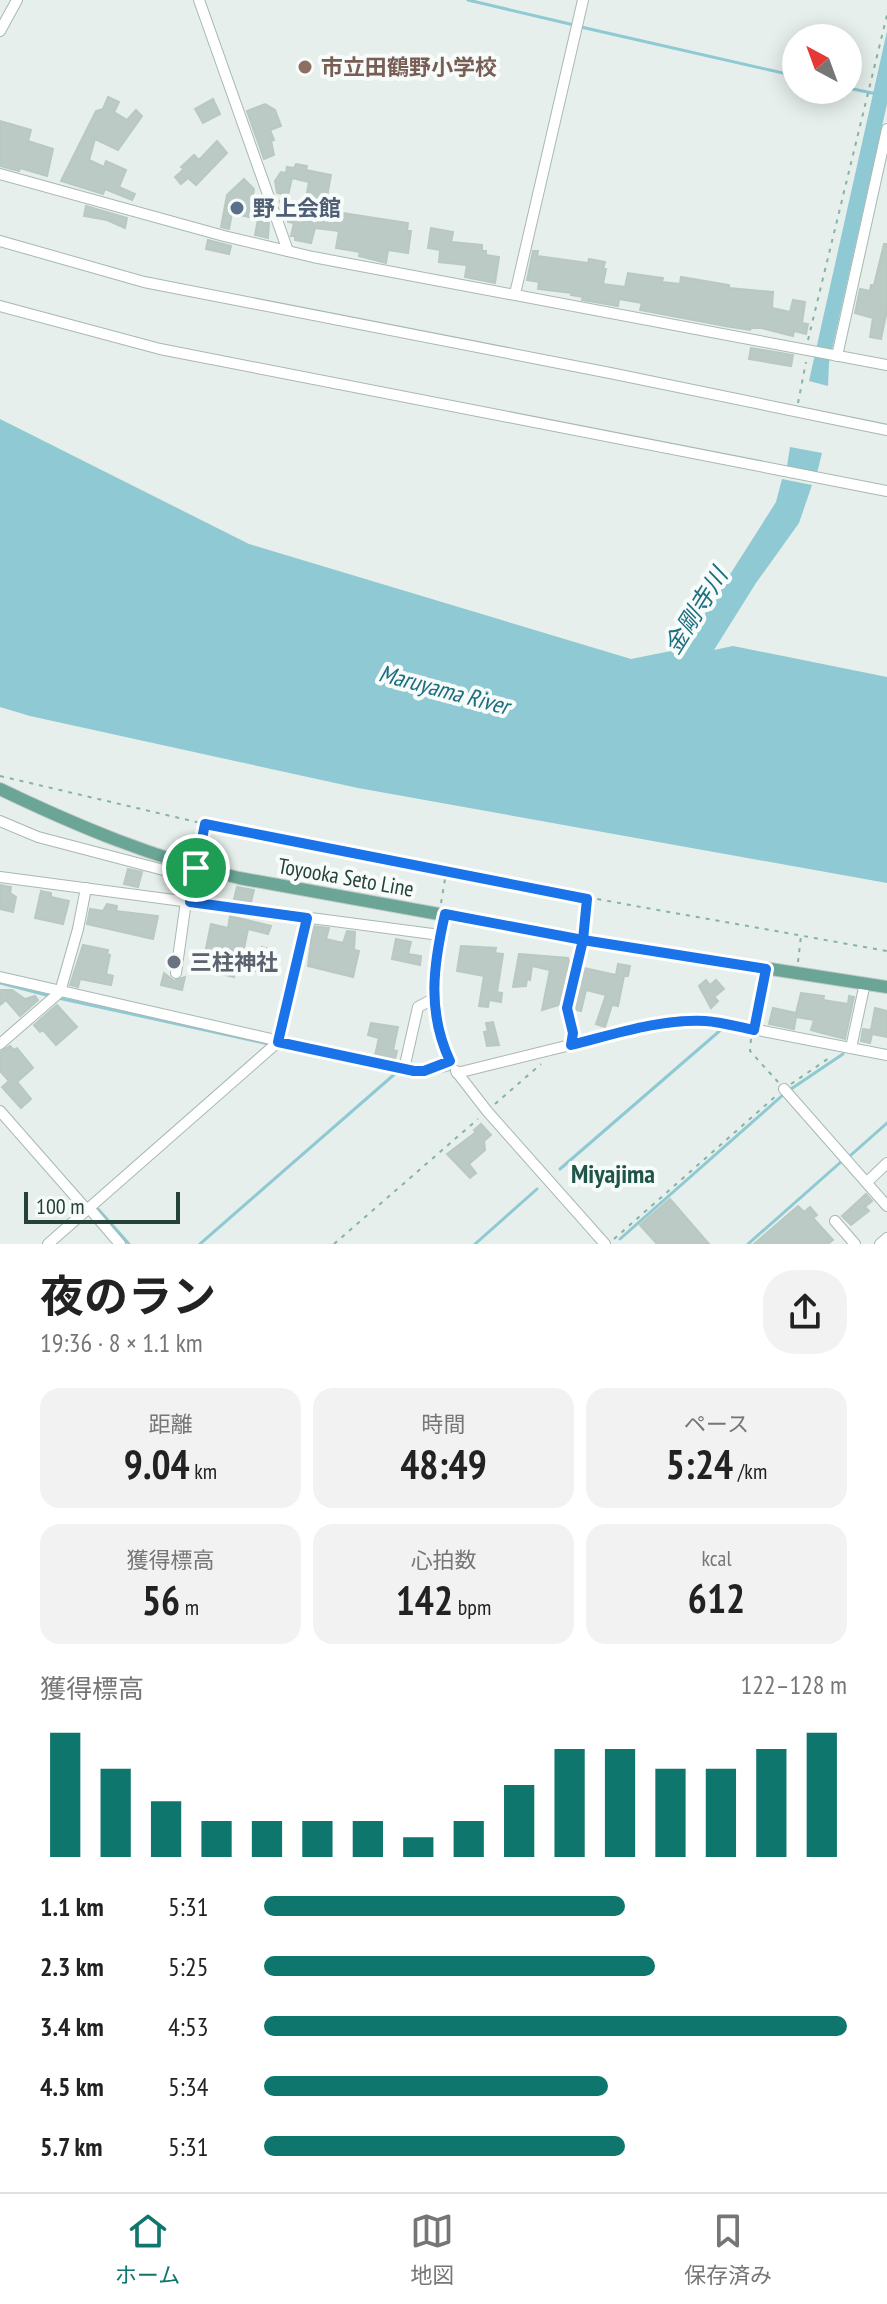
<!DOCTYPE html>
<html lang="ja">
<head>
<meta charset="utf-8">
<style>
	:root { --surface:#fff; --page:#f2f2f2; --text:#222; --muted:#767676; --line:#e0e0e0; --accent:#0f766e }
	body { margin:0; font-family:"PT Sans Narrow","Noto Sans JP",sans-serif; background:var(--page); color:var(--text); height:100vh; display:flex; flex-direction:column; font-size:30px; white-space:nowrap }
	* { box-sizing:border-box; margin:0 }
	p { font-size:26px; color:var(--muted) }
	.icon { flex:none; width:44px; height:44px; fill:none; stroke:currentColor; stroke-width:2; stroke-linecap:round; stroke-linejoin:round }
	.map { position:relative; height:1244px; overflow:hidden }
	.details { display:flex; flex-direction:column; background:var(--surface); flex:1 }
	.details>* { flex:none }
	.needle { width:52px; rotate:319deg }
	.buttons { position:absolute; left:782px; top:24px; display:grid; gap:16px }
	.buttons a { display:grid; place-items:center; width:80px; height:80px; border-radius:50%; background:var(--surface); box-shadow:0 4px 20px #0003; font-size:40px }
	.scale { position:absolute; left:24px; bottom:20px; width:156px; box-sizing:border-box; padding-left:8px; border:4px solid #24423a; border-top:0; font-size:22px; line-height:28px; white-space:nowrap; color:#24423a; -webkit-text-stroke:6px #f7fbf9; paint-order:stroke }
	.pin { position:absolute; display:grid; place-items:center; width:68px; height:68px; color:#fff; margin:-34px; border:4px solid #fff; border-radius:50%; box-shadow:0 2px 8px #0007 }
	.round { display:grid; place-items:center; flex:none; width:84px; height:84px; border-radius:32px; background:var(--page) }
	.overview { display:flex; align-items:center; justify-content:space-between; height:136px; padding:0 40px }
	h1 { font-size:44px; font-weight:700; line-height:60px }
	.metrics { display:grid; grid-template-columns:repeat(3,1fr); gap:12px; height:136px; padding:8px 40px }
	.metrics div { display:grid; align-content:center; border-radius:20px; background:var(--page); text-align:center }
	.metrics b { font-size:40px; font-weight:700 }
	.metrics small { font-size:22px; font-weight:400 }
	.metrics p { font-size:22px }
	.chart { height:224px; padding:16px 40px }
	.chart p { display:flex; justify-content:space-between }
	.chart svg { width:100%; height:144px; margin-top:8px; stroke:var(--accent); stroke-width:6 }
	ul { padding:0 40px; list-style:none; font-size:26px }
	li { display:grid; grid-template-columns:128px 96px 1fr; align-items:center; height:60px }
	li i { height:20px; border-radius:10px; background:var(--accent) }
	.dock { display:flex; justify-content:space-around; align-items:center; height:112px; border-top:2px solid var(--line); background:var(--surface); font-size:22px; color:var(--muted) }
	.dock a { display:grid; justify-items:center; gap:4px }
	.dock .active { color:var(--accent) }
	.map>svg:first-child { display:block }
	.water { fill:#8ec9d4 }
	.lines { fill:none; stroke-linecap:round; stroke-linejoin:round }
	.stream { stroke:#8ec9d4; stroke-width:3 }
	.building { fill:#bbcac4; stroke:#b8c9c2; stroke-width:2 }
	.minor-casing { stroke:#a8b8b2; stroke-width:12 }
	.major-casing { stroke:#c2cac8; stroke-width:14 }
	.path { stroke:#86b3a5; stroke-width:2; stroke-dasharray:4 6; stroke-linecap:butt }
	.minor { stroke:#fff; stroke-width:10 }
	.major { stroke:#6aa596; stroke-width:12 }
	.route-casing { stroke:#fff; stroke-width:16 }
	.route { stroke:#1a73e8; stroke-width:10 }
	.education-dot { fill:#8d6e63; stroke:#f7fbf9; stroke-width:3 }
	.service-dot { fill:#5c6f8a; stroke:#f7fbf9; stroke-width:3 }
	.worship-dot { fill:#6b7280; stroke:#f7fbf9; stroke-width:3 }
	.labels { text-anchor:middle; stroke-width:8; stroke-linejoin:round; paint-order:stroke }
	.education-label { font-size:22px; font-weight:bold; fill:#785e54; stroke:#f7fbf9; text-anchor:start }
	.service-label { font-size:22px; font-weight:bold; fill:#4e5e75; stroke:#f7fbf9; text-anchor:start }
	.street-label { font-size:22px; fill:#24423a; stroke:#f7fbf9 }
	.worship-label { font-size:22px; font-weight:bold; fill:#5b616d; stroke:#f7fbf9; text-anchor:start }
	.water-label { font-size:24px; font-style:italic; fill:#1c6f80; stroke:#f7fbf9 }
	.quarter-label { font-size:26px; font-weight:bold; fill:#1f5548; stroke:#f7fbf9 }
</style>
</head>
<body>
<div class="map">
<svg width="887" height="1244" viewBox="0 0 887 1244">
	<rect width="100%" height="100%" fill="#e6efeb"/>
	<g class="water">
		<path d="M887,31V104L829,363L828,386L809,381Z"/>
		<path d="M0,419L249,544L631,659L671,651L694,631L776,502L782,479L812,485L799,523L756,583L714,650L733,646L887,677V883L358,788L30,716L0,707Z"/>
		<path d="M790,447L822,453L817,473L787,466Z"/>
	</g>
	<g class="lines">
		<g class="stream">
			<path d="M468,0L574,25"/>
			<path d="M581,27L796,76"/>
			<path d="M848,88L877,94"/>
			<path d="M0,983L50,996"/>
			<path d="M58,998L269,1044"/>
			<path d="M694,1017H710"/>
			<path d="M409,1075L417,1077L452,1069"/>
			<path d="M791,1089L843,1054"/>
			<path d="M851,1155L887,1123"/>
			<path d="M560,1169L723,1028"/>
			<path d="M98,1209L129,1244"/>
			<path d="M620,1239L784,1094"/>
			<path d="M200,1244L397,1072"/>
			<path d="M475,1244L537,1189"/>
			<path d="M748,1244L842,1161"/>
		</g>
	</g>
	<g class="building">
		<path d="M108,97L119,102L114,112L127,120L136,110L142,116L118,150L95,139L89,160L104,167L106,161L126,170L119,187L135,194L132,200L105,189L103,194L61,181L96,111L103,109Z"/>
		<path d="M213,99L220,114L203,123L195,109Z"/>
		<path d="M265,104L275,110L281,126L270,130L274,140L271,141L274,155L264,159L247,111Z"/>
		<path d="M0,121L31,130L28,141L53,149L47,176L20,168L19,171L0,166Z"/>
		<path d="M217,141L227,153L196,185L188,178L181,184L175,177L184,169L181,167L194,155L199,160Z"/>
		<path d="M296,164L307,166L306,170L331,175L327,196L338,198L336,212L408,223L407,231H411L408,253L388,250L386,263L359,256L360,252L336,248L339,231L315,228L311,243L295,240V236H291L294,223L288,222V215H284L280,201L305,204L309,182L292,178L288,195L277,193L275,181L281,172L286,173L287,167L294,168Z"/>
		<path d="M244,179L254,189L249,217L232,213L229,229L221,227L227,195Z"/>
		<path d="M86,206L127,218L125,228L107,220L84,216Z"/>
		<path d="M258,219L269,221L268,238L255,235Z"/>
		<path d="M431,228L453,232L451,242L482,245V251H486V255L499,257L495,283L465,277L467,265L439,262L440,250L428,248Z"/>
		<path d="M208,240L231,246L229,254L206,249Z"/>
		<path d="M884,244H887V310L881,339L870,337L873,318L855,313L860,289L870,291L871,285H874Z"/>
		<path d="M533,251H538L537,256L588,263L589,259L605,262L603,269H606L603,284L625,287L628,273L663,278L662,282L680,284L681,277L729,285V288L773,292L772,308L790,312L793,300L805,302L802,323L808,324L806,334L794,331L793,336L761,328H751L750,330L725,326L640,310L642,303L619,299L618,306L582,300L583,297L571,295L572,293L538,289L539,282L527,280Z"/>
		<path d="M751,348L793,355L791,366L749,359Z"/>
		<path d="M128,869L142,872L138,887L124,884Z"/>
		<path d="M0,885L11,887L10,893L16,897L13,912L0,909Z"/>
		<path d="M237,887L254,890L251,902L234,899Z"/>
		<path d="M41,891L51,893V897L69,901L63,924L35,918Z"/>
		<path d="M107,904L117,906L116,911L158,916L153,939L87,924L90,909L103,911Z"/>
		<path d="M230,916L271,926L268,934L248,929L242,958L238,957L234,977L217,973L218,966L203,963L211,924L228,928Z"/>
		<path d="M313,926L329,928L326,939L343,943L347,931L355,932L354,950L359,951L353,977L308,966Z"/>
		<path d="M396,939L411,942L408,954L421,956L420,965L392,959Z"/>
		<path d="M83,945L108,950L107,954L110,955L106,974L113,976L111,985L80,979L78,987L70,985Z"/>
		<path d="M461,946L496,948L495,953L503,954L497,992L502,993L501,1002L489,1000L488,1007L479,1006L484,976L457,971Z"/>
		<path d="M262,947L275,951L269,974L256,971Z"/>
		<path d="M519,954L568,958L570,965L616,975L618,964L630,966L628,976H624L618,1006L612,1005L605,1027L596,1024L606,995L586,990L581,1011L573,1009L575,1000L542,1010L550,970L532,966L530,980L527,979L526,986L513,987Z"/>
		<path d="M164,973L174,981L185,977L182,990L161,985Z"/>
		<path d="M706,980L710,985L716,980L724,989L714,997L718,1001L711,1008L699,986Z"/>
		<path d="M0,990H12L25,999L35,996L38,1000L20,1016L6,1000L0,1005Z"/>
		<path d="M801,993L824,996L823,1000L848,1004L849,996L854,997L845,1039L811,1030L814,1020L796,1017L794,1029L769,1024L773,1008L796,1013Z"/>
		<path d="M57,1005L77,1027L56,1045L43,1030L40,1032L34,1025Z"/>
		<path d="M875,1008L887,1011V1037L872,1034L870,1043L861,1041L863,1029L871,1030Z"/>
		<path d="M493,1022L499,1045L487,1046L484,1032L488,1031L486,1023Z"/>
		<path d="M371,1023L398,1027L393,1050L397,1051L395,1059L375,1055L379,1038L368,1035Z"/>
		<path d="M10,1046L14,1050L17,1048L33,1068L17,1082L31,1099L21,1108L2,1087L9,1081L0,1071V1052Z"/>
		<path d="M481,1124L491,1135L484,1141L485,1150L469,1164L476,1173L470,1178L447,1154L476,1132L474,1130Z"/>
		<path d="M866,1194L872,1201L865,1207L869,1211L851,1225L842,1216Z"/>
		<path d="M670,1199L709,1244H657L640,1225Z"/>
		<path d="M798,1206L804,1212L810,1207L817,1215L813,1218L833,1240L828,1244H754Z"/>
	</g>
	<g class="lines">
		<defs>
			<g id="minor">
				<path d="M199,0L288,251"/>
				<path d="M0,31L17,0"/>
				<path d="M0,174L224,236L313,257L887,365"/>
				<path d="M0,241L144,282L610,373L887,430"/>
				<path d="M515,294L583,0"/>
				<path d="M0,306L160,349L887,491"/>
				<path d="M837,356L887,129"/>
				<path d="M0,821L38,837L194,878"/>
				<path d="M0,877L440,935"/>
				<path d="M190,902L195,872"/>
				<path d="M176,973L186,901"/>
				<path d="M0,977L411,1071H424L450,1061C427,1012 433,966 445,914"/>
				<path d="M754,1030L766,969"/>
				<path d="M0,1044L60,992L78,929L86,888"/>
				<path d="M851,1048L865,983"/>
				<path d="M404,1069L418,1007L433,999"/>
				<path d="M456,1071L487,1111L605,1244"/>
				<path d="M457,1073L639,1028L675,1022H716L887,1055"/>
				<path d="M784,1089L887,1206"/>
				<path d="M0,1111L87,1210"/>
				<path d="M867,1182L887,1163"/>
				<path d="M89,1208L120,1244"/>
				<path d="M835,1221L855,1244"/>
				<path d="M48,1244L278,1042L307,918"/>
				<path d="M880,1244L887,1238"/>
			</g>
			<path id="major" d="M0,789C77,826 156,859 239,878L583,940L887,987"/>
		</defs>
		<use href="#minor" class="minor-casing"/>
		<use href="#major" class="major-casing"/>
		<g class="path">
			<path d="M808,340L887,15"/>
			<path d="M798,403L806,362"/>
			<path d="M0,776L205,824L446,872L887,951"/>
			<path d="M199,854L205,825"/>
			<path d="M441,903L446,873"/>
			<path d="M584,930L587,901"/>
			<path d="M798,962L801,936"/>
			<path d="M572,1035L567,1008L580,952"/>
			<path d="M751,1039L750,1051L778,1082"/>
			<path d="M791,1084L832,1056"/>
			<path d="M495,1104L541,1064"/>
			<path d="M614,1239L777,1095"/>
			<path d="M334,1244L478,1119"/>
		</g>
		<use href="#minor" class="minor"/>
		<use href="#major" class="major"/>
	</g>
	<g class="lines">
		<defs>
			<path id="route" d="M196,868L190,902L307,918L278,1042L414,1071H424L450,1061C427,1012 433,966 445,914L583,940L567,1008L573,1033L571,1045C615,1034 659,1019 705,1021C722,1022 738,1027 754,1030L766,969L583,940L587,899L205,824L196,868"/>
		</defs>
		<use href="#route" class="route-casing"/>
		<use href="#route" class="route"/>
	</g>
	<circle class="education-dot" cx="305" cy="67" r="8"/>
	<circle class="service-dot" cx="237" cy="208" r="8"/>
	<circle class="worship-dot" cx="174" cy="962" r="8"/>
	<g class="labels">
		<g class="education-label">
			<text x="321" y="75">市立田鶴野小学校</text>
		</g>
		<g class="service-label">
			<text x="253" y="216">野上会館</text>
		</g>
		<g class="street-label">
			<text transform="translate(346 877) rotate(10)" y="8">Toyooka Seto Line</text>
		</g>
		<g class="worship-label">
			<text x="190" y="970">三柱神社</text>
		</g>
		<g class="water-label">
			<text transform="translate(696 611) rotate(-58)" y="8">金剛寺川</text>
			<text transform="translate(444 690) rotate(15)" y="8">Maruyama River</text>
		</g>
		<g class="quarter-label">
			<text x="613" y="1183">Miyajima</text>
		</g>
	</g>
</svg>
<div class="buttons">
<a><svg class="needle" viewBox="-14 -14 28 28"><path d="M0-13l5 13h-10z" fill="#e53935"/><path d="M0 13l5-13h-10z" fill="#767676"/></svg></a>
</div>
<div class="scale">100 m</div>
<div class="pin" style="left:196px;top:868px;background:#1e9e55"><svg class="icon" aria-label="arrive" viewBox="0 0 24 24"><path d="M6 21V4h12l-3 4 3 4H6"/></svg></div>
</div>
<section class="details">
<div class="overview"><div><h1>夜のラン</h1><p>19:36 · 8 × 1.1 km</p></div><a class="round"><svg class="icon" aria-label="share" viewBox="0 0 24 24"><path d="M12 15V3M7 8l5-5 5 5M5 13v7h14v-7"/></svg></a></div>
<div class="metrics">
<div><p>距離</p><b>9.04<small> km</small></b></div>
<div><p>時間</p><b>48:49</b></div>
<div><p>ペース</p><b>5:24<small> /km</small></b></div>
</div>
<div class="metrics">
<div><p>獲得標高</p><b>56<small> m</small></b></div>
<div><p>心拍数</p><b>142<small> bpm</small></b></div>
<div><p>kcal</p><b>612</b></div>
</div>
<div class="chart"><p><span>獲得標高</span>122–128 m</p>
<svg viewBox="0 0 160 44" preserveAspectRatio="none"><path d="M5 44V6M15 44V17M25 44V27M35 44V33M45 44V33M55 44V33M65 44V33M75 44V38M85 44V33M95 44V22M105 44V11M115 44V11M125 44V17M135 44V17M145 44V11M155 44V6"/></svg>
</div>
<ul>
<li><b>1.1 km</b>5:31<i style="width:62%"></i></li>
<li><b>2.3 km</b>5:25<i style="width:67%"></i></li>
<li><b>3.4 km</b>4:53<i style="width:100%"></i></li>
<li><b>4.5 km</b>5:34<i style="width:59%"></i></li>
<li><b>5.7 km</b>5:31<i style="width:62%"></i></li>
</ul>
</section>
<nav class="dock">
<a class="active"><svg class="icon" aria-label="home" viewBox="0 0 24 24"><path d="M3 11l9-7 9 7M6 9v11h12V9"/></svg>ホーム</a>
<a><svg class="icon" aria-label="map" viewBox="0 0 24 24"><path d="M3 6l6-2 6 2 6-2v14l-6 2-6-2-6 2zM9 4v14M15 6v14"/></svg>地図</a>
<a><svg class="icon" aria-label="saved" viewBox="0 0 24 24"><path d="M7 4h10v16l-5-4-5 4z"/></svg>保存済み</a>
</nav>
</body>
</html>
